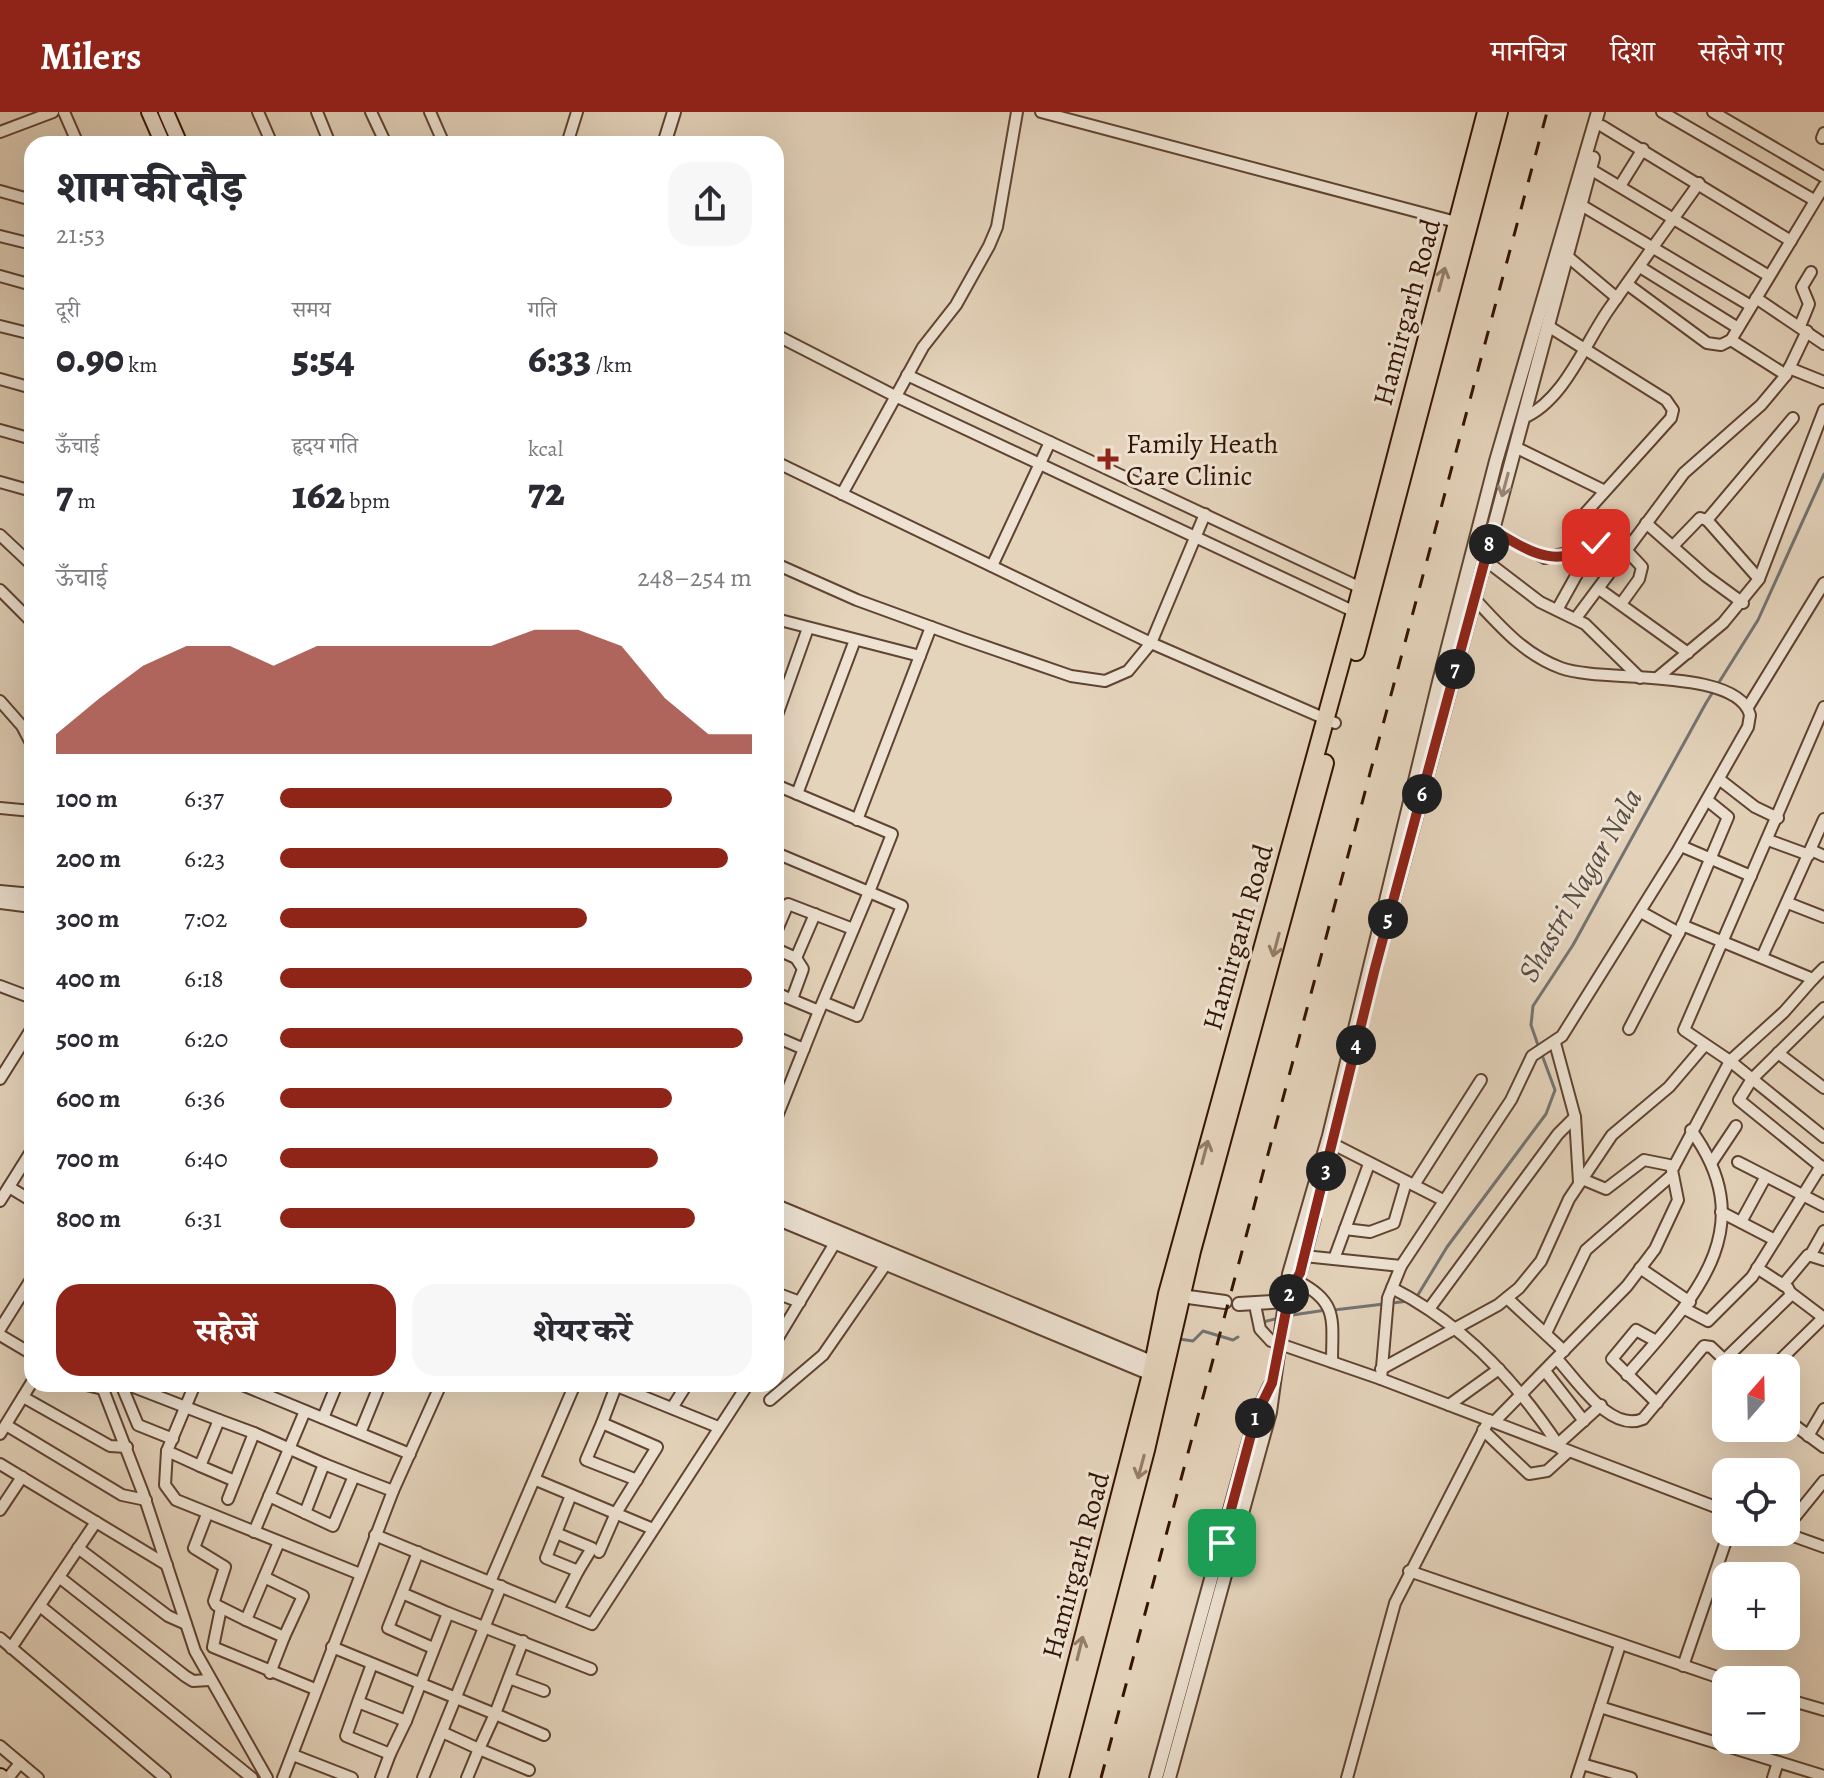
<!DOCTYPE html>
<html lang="hi">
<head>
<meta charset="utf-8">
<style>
	:root { --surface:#fff; --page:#f7f7f7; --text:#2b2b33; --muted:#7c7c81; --accent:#8f2418 }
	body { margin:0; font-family:Alegreya,"Noto Serif Devanagari",serif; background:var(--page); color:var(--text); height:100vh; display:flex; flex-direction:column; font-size:30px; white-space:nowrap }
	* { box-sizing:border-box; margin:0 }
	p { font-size:26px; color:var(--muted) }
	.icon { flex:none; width:44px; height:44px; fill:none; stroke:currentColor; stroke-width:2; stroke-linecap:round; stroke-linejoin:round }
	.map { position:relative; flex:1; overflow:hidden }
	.side { position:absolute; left:24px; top:24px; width:760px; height:1256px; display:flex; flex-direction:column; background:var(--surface); border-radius:24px; box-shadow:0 8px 32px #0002 }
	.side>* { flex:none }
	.needle { width:52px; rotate:20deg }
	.tools { position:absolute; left:1712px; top:1242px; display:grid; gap:16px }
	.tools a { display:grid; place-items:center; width:88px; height:88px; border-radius:16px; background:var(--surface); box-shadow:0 8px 32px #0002; font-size:40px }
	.pin { position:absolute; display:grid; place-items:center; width:68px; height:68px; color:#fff; margin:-34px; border-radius:16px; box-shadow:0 4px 12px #0006 }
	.km { position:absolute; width:40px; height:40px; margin:-20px; border-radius:50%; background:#222; color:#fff; font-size:22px; line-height:40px; text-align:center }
	.round { display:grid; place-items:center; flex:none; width:84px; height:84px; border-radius:24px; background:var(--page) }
	.summary { display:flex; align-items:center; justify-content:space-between; height:136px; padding:0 32px }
	h1 { font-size:44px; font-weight:800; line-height:60px }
	.metrics { display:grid; grid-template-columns:repeat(3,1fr); gap:12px; height:136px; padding:8px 32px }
	.metrics div { display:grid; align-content:center }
	.metrics b { font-size:40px; font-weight:800 }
	.metrics small { font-size:22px; font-weight:400 }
	.metrics p { font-size:22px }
	.chart { height:224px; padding:16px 32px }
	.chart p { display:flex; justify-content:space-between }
	.chart svg { width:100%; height:144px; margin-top:8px; fill:var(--accent); opacity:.7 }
	.button { display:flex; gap:16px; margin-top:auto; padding:16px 32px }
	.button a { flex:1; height:92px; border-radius:24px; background:var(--accent); color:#fff; font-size:32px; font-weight:800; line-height:92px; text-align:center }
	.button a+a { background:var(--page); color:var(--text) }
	ul { padding:0 32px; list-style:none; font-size:26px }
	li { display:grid; grid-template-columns:128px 96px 1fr; align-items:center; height:60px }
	li i { height:20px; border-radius:10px; background:var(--accent) }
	header { display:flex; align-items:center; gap:48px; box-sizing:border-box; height:112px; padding:0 40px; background:var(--accent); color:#fff }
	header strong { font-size:38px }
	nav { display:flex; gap:44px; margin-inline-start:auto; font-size:28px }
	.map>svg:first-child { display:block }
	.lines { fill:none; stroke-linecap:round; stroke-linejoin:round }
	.stream { stroke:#727473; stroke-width:3 }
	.minor-casing { stroke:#604331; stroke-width:14 }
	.tertiary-casing { stroke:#604331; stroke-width:16 }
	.secondary-casing { stroke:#341303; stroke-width:18 }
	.primary-casing { stroke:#341303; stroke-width:20 }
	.minor { stroke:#eee3d3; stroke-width:10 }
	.tertiary { stroke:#eee3d3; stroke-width:12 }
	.secondary { stroke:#eee3d3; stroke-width:14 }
	.primary { stroke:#e5d4bc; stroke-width:16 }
	.rail { stroke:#341303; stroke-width:3; stroke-dasharray:14 14; stroke-linecap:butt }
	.oneway { stroke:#957d69 }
	.oneway2 { stroke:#9a8575 }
	.route-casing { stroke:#fff; stroke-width:16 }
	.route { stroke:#8f2418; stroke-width:10 }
	.poi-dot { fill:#8f2418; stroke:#eee3d3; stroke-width:3 }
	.labels { text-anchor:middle; stroke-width:6; stroke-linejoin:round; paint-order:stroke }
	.street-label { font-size:28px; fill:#341303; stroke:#eee3d3 }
	.poi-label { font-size:28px; fill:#341303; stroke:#eee3d3; text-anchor:start }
	.water-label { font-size:30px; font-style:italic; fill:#584c44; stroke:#eee3d3 }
</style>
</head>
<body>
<header>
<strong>Milers</strong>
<nav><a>मानचित्र</a><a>दिशा</a><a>सहेजे गए</a></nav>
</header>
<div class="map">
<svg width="1824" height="1666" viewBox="0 0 1824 1666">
	<rect width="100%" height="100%" fill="#e5d4bc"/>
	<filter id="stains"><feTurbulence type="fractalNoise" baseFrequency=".0025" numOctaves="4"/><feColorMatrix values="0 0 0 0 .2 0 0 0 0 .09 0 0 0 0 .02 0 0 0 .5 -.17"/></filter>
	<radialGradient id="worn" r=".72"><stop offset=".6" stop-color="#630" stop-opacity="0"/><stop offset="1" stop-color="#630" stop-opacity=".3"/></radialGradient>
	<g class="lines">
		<g class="stream">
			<path d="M1539,936L1531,913L1533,894L1573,833L1706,591L1758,508L1824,362"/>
			<path d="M1416,1186L1447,1135L1546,1002L1555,978L1542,943"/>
			<path d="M1334,1198L1409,1189"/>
			<path d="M1286,1204L1326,1198"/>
			<path d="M1263,1210L1279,1206"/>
			<path d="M1179,1227L1193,1229L1203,1219L1233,1228L1238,1225"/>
		</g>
		<defs>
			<g id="minor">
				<path d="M64,0L78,32"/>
				<path d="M258,0L272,32"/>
				<path d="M317,0L330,32"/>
				<path d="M371,0L386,32"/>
				<path d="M430,0L444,32"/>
				<path d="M1041,0L1456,110"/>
				<path d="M1662,0L1814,88"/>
				<path d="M1713,0L1824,65"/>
				<path d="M1602,14L1791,129"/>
				<path d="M0,20L53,0"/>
				<path d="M1822,26L1824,21"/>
				<path d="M567,32L577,0"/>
				<path d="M1590,57L1769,164"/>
				<path d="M1620,74L1643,37"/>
				<path d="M0,79L32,88"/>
				<path d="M1581,93L1751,194"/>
				<path d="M0,124L32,132"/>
				<path d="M1567,144L1617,186"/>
				<path d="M1640,155L1738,216"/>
				<path d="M0,164L32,173"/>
				<path d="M1627,172L1707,231L1721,233L1731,228"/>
				<path d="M1756,186L1824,232"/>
				<path d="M0,214L32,222"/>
				<path d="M1548,214L1666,288L1673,298L1671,306L1581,406"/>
				<path d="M1800,214L1809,192L1802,175L1811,160"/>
				<path d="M776,223L895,284L1355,500"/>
				<path d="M1789,256L1824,270"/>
				<path d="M907,263L1361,476"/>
				<path d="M1786,263L1731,228L1824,74"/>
				<path d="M0,267L32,276"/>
				<path d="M1523,306C1564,289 1585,231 1609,197C1639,154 1669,113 1699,71"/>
				<path d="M0,318L32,327"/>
				<path d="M1515,335L1603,378"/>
				<path d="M776,350L1151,531L1335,611"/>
				<path d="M0,370L32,379"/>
				<path d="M842,382L923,235L956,193L989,134L997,115L1017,0"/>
				<path d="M1646,411L1706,464L1743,491"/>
				<path d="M1493,418L1545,446L1592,435"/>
				<path d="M0,423L32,453"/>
				<path d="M1674,433L1700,406L1707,408"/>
				<path d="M1485,448L1540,490L1585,512L1640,566"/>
				<path d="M776,452L857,488L964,527L1071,564L1105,569L1128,559L1151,531L1205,402"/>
				<path d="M992,454L1050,330"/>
				<path d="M1759,467L1707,408L1793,306"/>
				<path d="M1599,477L1688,541"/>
				<path d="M0,478L32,510"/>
				<path d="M1557,498L1592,435L1600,431L1627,439L1642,455L1639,467L1621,492"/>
				<path d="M1576,506L1684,361L1761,293L1786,263L1807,219"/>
				<path d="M776,507L920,544"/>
				<path d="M1657,566L1723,511L1759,467L1824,298"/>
				<path d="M0,589L22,614L32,633"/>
				<path d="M1748,595L1824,471"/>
				<path d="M776,606L808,516"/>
				<path d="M1719,667L1755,695L1778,706"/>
				<path d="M776,673L892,722L869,780L776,741"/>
				<path d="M797,682L855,528"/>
				<path d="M0,696L32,699"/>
				<path d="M857,708L931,515"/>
				<path d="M1768,728L1809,743"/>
				<path d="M1681,734L1751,764"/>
				<path d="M1811,738L1824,744"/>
				<path d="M1788,791L1824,805"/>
				<path d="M1641,800L1679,821"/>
				<path d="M1682,813L1813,867L1824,856"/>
				<path d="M776,820L788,792L853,817"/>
				<path d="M776,837L796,846L815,802"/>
				<path d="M1762,845L1824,707"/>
				<path d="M1813,867L1784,900L1730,949L1684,918L1824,595"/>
				<path d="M0,874L32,886"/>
				<path d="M776,881L819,899L869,780L902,794L857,904L823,890"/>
				<path d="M792,887L803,857L796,846"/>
				<path d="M1824,896L1752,967L1739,988L1824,1057"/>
				<path d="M1629,917L1679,821L1728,705L1707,688"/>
				<path d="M776,925L804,937"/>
				<path d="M1555,931L1575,1005L1579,1070"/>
				<path d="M1778,941L1824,976"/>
				<path d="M0,967L32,916"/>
				<path d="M776,1007L819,899"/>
				<path d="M1333,1032L1443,1088"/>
				<path d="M1712,1050L1736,1014"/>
				<path d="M1738,1050L1824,1094"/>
				<path d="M1582,1067L1606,1077L1644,1048L1674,1054"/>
				<path d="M1414,1073L1481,968"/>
				<path d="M9,1075L32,1089"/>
				<path d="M0,1089L32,1038"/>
				<path d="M1721,1100L1775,1128"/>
				<path d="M1741,1110L1765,1066"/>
				<path d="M1345,1117L1370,1120L1394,1111L1406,1070"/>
				<path d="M1811,1142L1824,1119"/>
				<path d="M1304,1144L1401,1154"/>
				<path d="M1334,1147L1369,1052"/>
				<path d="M1640,1156L1690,1190"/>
				<path d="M1297,1169C1339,1190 1332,1208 1332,1250"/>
				<path d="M1783,1173L1808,1143L1824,1148"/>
				<path d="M1392,1176C1463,1212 1518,1271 1561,1337"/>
				<path d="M776,1181L800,1190"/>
				<path d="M1791,1181L1824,1206"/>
				<path d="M1507,1186L1564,1239"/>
				<path d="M1255,1193L1260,1217L1271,1229L1381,1267L1726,1399"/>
				<path d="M1429,1197L1558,1022L1575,1005"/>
				<path d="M1685,1197L1708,1209L1752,1165L1821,1054"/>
				<path d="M0,1217L32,1166"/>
				<path d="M1546,1221L1586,1138L1672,1063"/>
				<path d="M0,1223L32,1242"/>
				<path d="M776,1229L838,1126"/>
				<path d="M1656,1229L1636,1218L1612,1247L1657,1291"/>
				<path d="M1557,1247C1577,1268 1610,1321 1643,1307L1704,1234L1711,1235L1733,1256"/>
				<path d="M1724,1248L1791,1183L1788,1176L1757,1156"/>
				<path d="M1772,1256L1824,1205"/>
				<path d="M1381,1257L1498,1193L1519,1176L1541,1149L1569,1087L1612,1023L1669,975L1704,934"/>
				<path d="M1545,1259L1584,1309"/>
				<path d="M1627,1263C1693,1187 1764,1118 1691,1018"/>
				<path d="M1381,1267L1388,1186L1401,1154L1511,988L1532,944L1562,924L1677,740L1748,615L1750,603C1737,555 1601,571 1561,556C1523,542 1499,513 1472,484"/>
				<path d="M82,1272L103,1277"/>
				<path d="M101,1272L143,1381L195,1539L267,1666"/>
				<path d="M121,1272L138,1313L173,1327"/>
				<path d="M126,1272L219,1308"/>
				<path d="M195,1272L167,1339L200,1354L219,1308L254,1321L228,1387"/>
				<path d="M240,1272L410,1342"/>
				<path d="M612,1272L718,1315"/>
				<path d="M23,1285L110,1334L127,1335"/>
				<path d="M770,1288L823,1243L886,1152"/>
				<path d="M1449,1293L1499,1257"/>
				<path d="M672,1296L687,1272"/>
				<path d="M323,1306L337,1272"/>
				<path d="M1786,1307L1824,1335"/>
				<path d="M1494,1310L1627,1174L1655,1137L1678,1088L1672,1058L1730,949L1824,1025"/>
				<path d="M602,1311L586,1348L637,1368"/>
				<path d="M6,1313L122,1383L146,1388"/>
				<path d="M1483,1318L1529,1362L1547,1359L1569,1339"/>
				<path d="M254,1321L324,1352"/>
				<path d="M360,1321L380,1272"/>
				<path d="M0,1322L32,1270"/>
				<path d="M1808,1324L1824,1297"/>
				<path d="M1558,1332L1601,1293"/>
				<path d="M167,1339L165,1373L176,1388L360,1462"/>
				<path d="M0,1352L167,1453"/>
				<path d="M200,1354L235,1369"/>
				<path d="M536,1368L653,1417"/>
				<path d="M269,1384L333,1414L354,1364L393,1379"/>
				<path d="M0,1398L22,1365"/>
				<path d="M305,1401L324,1352L354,1364"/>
				<path d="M207,1402L194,1436L225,1455L214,1489L216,1493L246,1508"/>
				<path d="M1786,1416L1824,1369"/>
				<path d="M254,1420L305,1299"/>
				<path d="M1782,1420L1824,1435"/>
				<path d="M556,1421L592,1436L578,1459"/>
				<path d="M375,1423L592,1512L748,1272"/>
				<path d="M78,1436L168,1504L186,1512"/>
				<path d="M599,1440L616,1401L657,1335L602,1311L616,1274"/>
				<path d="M1409,1459L1726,1568"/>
				<path d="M59,1465L185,1564L193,1569L209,1568"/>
				<path d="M264,1465L303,1484L284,1525L246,1508L279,1430"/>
				<path d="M490,1470L575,1272"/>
				<path d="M402,1481L388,1516L433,1536"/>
				<path d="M40,1494L252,1666"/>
				<path d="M221,1496L213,1535L315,1577"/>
				<path d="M558,1498L578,1459L546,1446L571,1383"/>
				<path d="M448,1501L591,1557"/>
				<path d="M0,1526L165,1666"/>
				<path d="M523,1529L495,1602L544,1623"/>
				<path d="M332,1535L495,1602L479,1637L529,1658"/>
				<path d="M11,1536L96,1410"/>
				<path d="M1683,1554L1729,1420"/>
				<path d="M270,1561L284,1525"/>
				<path d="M509,1566L544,1579"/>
				<path d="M1786,1587L1824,1598"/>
				<path d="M358,1590L346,1624L390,1642L406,1609L358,1590L372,1552"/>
				<path d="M1600,1595L1824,1664"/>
				<path d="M406,1609L448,1501L402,1481L418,1440"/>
				<path d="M442,1620L479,1637L467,1666"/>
				<path d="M0,1634L38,1666"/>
				<path d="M293,1643L352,1666"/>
				<path d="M1582,1652L1631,1666"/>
				<path d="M8,1666L20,1651"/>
				<path d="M283,1666L393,1379L441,1272"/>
				<path d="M381,1666L390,1642"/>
				<path d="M423,1666L501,1474"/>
				<path d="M1347,1666L1395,1491L1489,1308"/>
				<path d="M1577,1666L1620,1533"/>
				<path d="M1773,1666L1778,1650"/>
			</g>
			<g id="tertiary">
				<path d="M664,32L674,0"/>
				<path d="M0,780L32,783"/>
				<path d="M0,790L32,794"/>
				<path d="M1387,812L1593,46"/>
				<path d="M776,1094L1161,1254"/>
				<path d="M776,1106L1156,1264"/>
				<path d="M1290,1178L1300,1161L1314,1106"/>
				<path d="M1181,1184L1225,1190"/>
				<path d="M1239,1192L1287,1189"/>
				<path d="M1156,1666L1256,1304L1270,1274"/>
				<path d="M1169,1666L1270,1300L1289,1162L1329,1024L1439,570L1496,349L1598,0"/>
			</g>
			<g id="secondary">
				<path d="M149,0L163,32"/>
				<path d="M166,0L180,32"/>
			</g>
			<g id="primary">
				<path d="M1356,540L1499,0"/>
				<path d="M0,1665L1,1666"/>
				<path d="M1047,1666L1151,1262L1167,1182L1355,500L1486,0"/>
				<path d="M1060,1666L1146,1338L1192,1139L1325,651"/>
			</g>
		</defs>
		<use href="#minor" class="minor-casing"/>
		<use href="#tertiary" class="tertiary-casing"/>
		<use href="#secondary" class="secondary-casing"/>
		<use href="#primary" class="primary-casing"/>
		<use href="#minor" class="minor"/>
		<use href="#tertiary" class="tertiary"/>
		<use href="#secondary" class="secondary"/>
		<use href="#primary" class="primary"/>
		<path class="rail" d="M1101,1666L1547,0"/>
	</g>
	<defs><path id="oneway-shaft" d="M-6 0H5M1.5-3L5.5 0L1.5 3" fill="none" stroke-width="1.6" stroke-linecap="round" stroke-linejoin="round" transform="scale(2)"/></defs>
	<g class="oneway">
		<use href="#oneway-shaft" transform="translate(1442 167) rotate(-75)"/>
		<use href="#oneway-shaft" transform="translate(1276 833) rotate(105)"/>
		<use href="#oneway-shaft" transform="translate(1205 1040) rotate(-75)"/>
		<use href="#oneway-shaft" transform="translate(1141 1355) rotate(105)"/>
		<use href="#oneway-shaft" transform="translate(1080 1536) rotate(-76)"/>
	</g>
	<use class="oneway2" href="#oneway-shaft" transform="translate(1505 373) rotate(105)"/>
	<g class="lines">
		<defs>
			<path id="route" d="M1222,1431L1256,1304L1272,1271L1290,1178L1300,1161L1375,856L1493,418C1529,439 1556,459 1596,431"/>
		</defs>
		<use href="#route" class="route-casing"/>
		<use href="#route" class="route"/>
	</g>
	<path class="poi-dot" d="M1104 335h8v8h8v8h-8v8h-8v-8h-8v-8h8z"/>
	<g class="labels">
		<g class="street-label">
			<text transform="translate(1406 200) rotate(-75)" y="10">Hamirgarh Road</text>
			<text transform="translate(1237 825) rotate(-74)" y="10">Hamirgarh Road</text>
			<text transform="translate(1075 1453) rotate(-75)" y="10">Hamirgarh Road</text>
		</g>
		<g class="poi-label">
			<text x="1126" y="341">Family Heath<tspan x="1126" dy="32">Care Clinic</tspan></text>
		</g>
		<g class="water-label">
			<text transform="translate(1580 773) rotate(-60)" y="10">Shastri Nagar Nala</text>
		</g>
	</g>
	<rect width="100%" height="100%" filter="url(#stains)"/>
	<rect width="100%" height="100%" fill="url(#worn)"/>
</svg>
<div class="tools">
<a><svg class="needle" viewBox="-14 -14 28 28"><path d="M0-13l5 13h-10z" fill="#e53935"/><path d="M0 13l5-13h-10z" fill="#7c7c81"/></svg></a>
<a><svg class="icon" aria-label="locate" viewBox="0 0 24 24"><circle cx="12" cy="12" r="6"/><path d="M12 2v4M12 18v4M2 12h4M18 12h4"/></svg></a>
<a>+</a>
<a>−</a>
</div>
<div class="pin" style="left:1222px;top:1431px;background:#1e9e55"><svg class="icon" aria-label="arrive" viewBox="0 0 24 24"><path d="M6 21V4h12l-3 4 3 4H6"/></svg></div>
<div class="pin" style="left:1596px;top:431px;background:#d93025"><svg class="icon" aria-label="check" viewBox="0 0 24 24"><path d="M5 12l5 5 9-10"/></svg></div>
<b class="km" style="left:1255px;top:1306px">1</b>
<b class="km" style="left:1289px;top:1182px">2</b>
<b class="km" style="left:1326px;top:1059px">3</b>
<b class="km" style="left:1356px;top:933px">4</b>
<b class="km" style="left:1388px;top:807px">5</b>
<b class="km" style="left:1422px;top:682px">6</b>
<b class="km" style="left:1455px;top:557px">7</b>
<b class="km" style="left:1489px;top:432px">8</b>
<section class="side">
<div class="summary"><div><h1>शाम की दौड़</h1><p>21:53</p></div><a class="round"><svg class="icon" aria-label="share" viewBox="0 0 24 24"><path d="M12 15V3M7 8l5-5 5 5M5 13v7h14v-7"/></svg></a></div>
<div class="metrics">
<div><p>दूरी</p><b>0.90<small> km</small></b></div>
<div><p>समय</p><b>5:54</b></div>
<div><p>गति</p><b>6:33<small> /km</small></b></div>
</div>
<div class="metrics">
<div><p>ऊँचाई</p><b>7<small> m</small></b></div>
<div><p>हृदय गति</p><b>162<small> bpm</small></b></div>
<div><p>kcal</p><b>72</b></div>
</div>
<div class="chart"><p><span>ऊँचाई</span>248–254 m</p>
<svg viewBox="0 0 160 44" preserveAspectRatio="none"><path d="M0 44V38L10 27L20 17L30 11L40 11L50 17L60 11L70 11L80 11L90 11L100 11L110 6L120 6L130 11L140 27L150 38L160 38V44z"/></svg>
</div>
<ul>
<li><b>100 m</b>6:37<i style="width:83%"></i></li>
<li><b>200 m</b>6:23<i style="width:95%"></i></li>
<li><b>300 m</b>7:02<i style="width:65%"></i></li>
<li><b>400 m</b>6:18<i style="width:100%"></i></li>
<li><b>500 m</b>6:20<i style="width:98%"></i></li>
<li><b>600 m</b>6:36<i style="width:83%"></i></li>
<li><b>700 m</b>6:40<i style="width:80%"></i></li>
<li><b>800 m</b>6:31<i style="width:88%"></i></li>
</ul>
<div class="button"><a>सहेजें</a><a>शेयर करें</a></div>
</section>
</div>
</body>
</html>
